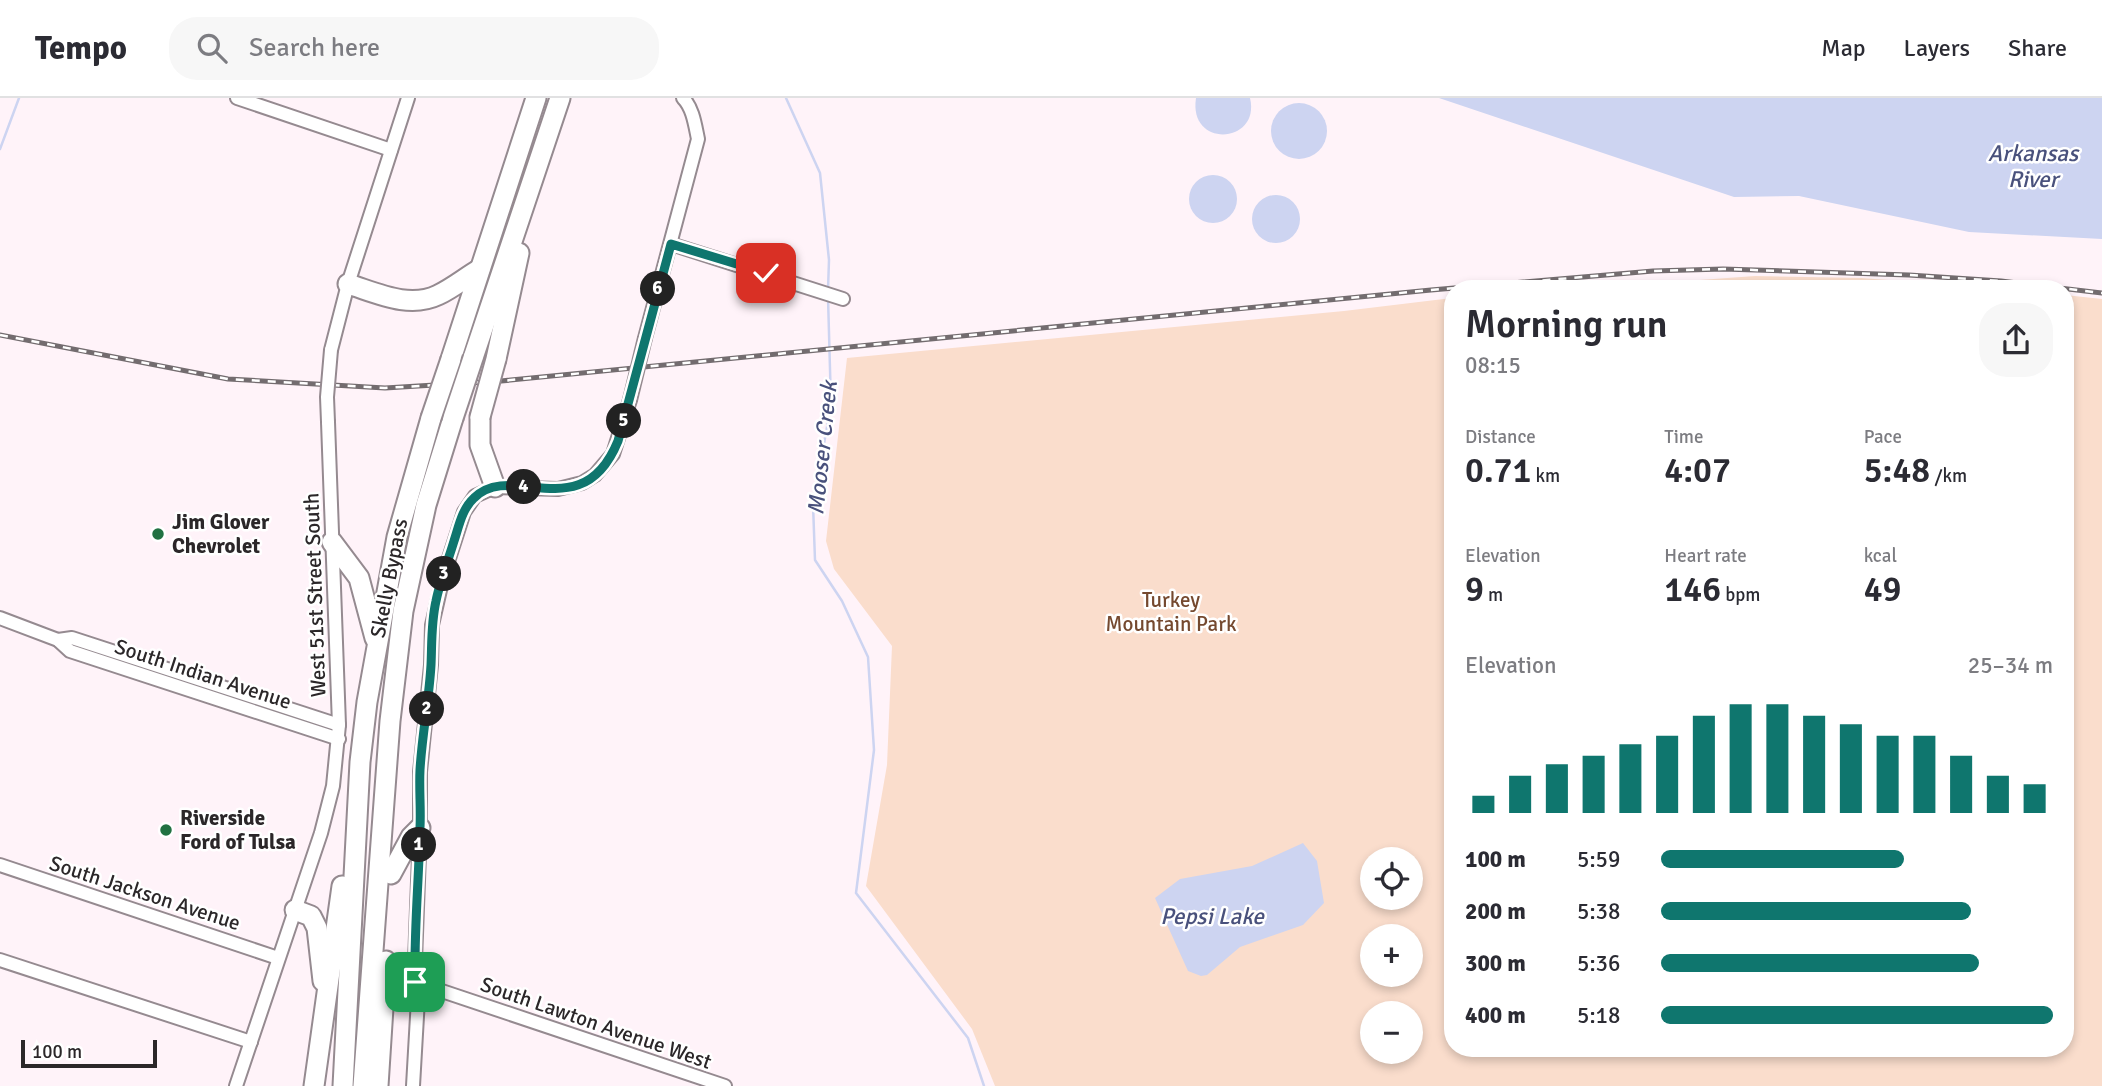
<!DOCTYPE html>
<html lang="en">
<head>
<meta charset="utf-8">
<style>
	:root { --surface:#fff; --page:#f7f7f7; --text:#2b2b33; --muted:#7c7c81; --line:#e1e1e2; --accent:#0f766e }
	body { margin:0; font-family:Signika,sans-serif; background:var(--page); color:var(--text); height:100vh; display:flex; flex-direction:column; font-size:26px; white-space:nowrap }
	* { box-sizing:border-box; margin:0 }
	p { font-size:23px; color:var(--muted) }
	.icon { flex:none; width:38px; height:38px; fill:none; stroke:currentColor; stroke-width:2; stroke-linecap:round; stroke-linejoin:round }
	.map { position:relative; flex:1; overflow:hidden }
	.side { position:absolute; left:1444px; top:182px; width:630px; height:777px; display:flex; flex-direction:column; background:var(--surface); border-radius:28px; box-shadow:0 4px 10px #0003 }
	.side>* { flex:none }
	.controls { position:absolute; left:1360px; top:749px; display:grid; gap:14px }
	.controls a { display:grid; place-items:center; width:63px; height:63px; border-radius:50%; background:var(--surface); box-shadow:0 4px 10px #0003; font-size:35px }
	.scale { position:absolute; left:21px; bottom:18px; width:136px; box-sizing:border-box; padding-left:7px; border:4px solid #2b2729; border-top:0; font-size:19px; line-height:24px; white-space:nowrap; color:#2b2729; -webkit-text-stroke:5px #fff; paint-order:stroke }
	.pin { position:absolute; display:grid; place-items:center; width:60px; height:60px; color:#fff; margin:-30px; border-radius:14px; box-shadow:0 4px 10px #0006 }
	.km { position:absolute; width:35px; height:35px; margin:-18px; border-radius:50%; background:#222; color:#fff; font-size:19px; line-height:35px; text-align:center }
	.round { display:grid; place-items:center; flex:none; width:74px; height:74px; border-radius:28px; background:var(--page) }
	.summary { display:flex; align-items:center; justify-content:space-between; height:119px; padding:0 21px }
	h1 { font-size:38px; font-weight:600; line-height:52px }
	.figures { display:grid; grid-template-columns:repeat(3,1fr); gap:10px; height:119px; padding:7px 21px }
	.figures div { display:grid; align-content:center }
	.figures b { font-size:35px; font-weight:600 }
	.figures small { font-size:19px; font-weight:400 }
	.figures p { font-size:19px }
	.chart { height:196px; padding:14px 21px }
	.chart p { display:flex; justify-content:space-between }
	.chart svg { width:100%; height:126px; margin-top:7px; stroke:var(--accent); stroke-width:6 }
	ul { padding:0 21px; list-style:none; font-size:23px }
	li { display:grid; grid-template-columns:112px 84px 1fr; align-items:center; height:52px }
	li i { height:18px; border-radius:9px; background:var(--accent) }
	header { display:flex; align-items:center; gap:42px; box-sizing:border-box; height:98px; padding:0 35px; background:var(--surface); border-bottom:2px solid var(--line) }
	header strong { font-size:33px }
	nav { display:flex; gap:38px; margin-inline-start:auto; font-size:24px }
	.search { width:490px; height:63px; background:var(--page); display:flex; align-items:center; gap:18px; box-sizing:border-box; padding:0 24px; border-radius:28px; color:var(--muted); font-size:26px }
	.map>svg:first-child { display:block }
	.green { fill:#faddcc; fill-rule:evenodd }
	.water { fill:#cdd4f1 }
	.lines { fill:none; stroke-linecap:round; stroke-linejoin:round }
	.stream { stroke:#cdd4f1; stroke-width:2.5 }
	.minor-casing { stroke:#958a90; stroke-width:16 }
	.highway-casing { stroke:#958a90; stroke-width:23 }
	.minor { stroke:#fff; stroke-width:12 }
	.highway { stroke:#fff; stroke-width:19 }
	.rail-casing { stroke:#736c6f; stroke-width:5 }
	.rail { stroke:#fff; stroke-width:2.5; stroke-dasharray:8; stroke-linecap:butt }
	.minor-bridge-casing { stroke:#958a90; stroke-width:16; stroke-linecap:butt }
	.highway-bridge-casing { stroke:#958a90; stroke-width:23; stroke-linecap:butt }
	.minor-bridge { stroke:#fff; stroke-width:12 }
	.highway-bridge { stroke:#fff; stroke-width:19 }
	.route-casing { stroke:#fff; stroke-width:14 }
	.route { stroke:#0f766e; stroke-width:9 }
	.poi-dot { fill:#217142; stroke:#fff; stroke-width:2.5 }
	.labels { text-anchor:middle; stroke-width:5; stroke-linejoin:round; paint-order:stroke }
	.poi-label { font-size:21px; font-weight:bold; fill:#2b2729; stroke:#fff; text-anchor:start }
	.street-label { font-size:21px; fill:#2b2729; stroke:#fff }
	.park-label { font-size:21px; fill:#75492f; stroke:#fff }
	.water-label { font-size:23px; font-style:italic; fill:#49517c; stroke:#fff }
</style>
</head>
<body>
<header>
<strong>Tempo</strong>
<div class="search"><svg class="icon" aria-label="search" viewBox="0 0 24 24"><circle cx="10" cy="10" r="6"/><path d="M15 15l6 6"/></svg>Search here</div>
<nav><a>Map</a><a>Layers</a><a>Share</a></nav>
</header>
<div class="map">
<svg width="2102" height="988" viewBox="0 0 2102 988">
	<rect width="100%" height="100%" fill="#fff3f9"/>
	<g class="green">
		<path d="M1755,178L1861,180L2011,191H1575Z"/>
		<path d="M2065,197L2102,201V988H995L972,931L866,788L887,667L892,548L834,471L826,443L847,260L1344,213L1452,200V950H2065ZM1372,761H1410V800H1372ZM1372,838H1410V877H1372ZM1372,915H1410V954H1372Z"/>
	</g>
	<g class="water">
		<path d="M1196,0H1250C1261,46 1188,51 1196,0Z"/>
		<path d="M1439,0H2102V141L1969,134L1799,98L1734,99Z"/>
		<circle cx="1299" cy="33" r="28"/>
		<circle cx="1213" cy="101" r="24"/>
		<circle cx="1276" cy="121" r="24"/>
		<path d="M1303,745L1317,763L1324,805L1303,827L1240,849L1207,877L1201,878L1188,873L1155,800L1180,781L1252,768Z"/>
	</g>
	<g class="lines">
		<g class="stream">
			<path d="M786,0L820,75L829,162L828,192"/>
			<path d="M0,51L19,0"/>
			<path d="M828,199L831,307L813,406L815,462L842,503L868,559L874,652L856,795L968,940L984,988"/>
		</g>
		<defs>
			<g id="minor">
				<path d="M237,0L391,52"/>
				<path d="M671,146L843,201"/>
				<path d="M645,240L698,41C695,27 693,10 683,0"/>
				<path d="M331,252L348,186L408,0"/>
				<path d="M0,520L58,542L70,553L339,641"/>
				<path d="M58,542L72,540L339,627"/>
				<path d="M0,767L278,860"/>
				<path d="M0,862L251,944"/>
				<path d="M415,884L725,988"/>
				<path d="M236,988L321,735L333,688L339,627L328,324"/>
				<path d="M413,988L418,901L415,863L420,730V674L431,567L432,527L443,479L464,414L475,398L495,389L558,391L582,385L595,377L613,356L630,302"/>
			</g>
			<g id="highway">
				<path d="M348,186C377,195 409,211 438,197C453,190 466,179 480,171"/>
				<path d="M473,260L560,0"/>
				<path d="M451,261L536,0"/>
				<path d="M496,261L519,155"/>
				<path d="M480,319V347L495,389"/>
				<path d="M332,444L359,480L375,540"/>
				<path d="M391,776L411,739L420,730"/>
				<path d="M295,812L311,818L317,830L323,883"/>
				<path d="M314,988L342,788"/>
				<path d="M343,988L360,664L367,604L397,439L431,320"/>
				<path d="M363,988L390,623L403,513L426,407L453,320"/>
				<path d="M378,988L386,863"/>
			</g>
		</defs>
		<use href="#minor" class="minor-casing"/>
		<use href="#highway" class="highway-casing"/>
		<use href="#minor" class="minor"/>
		<use href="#highway" class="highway"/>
		<defs>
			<path id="rail" d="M0,237L228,281L385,290L501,283L1431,192L1653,173L1723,171L1909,177L2001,183L2102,195"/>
		</defs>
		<use href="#rail" class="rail-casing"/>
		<use href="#rail" class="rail"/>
		<defs>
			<g id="minor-bridge">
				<path d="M630,302L645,240"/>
				<path d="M328,324L327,299L331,252"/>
			</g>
			<g id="highway-bridge">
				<path d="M480,319L496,261"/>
				<path d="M431,320L451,261"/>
				<path d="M453,320L473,260"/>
			</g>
		</defs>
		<use href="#minor-bridge" class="minor-bridge-casing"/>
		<use href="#highway-bridge" class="highway-bridge-casing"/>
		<use href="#minor-bridge" class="minor-bridge"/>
		<use href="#highway-bridge" class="highway-bridge"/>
	</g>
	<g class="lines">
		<defs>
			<path id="route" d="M415,884C414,832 419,781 420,730C421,711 419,691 420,672C422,637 429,602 431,567C432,545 431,525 436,503C440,483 448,463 454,443C459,428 462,411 474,400C512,362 582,431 618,343L671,146L766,175"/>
		</defs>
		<use href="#route" class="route-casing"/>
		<use href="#route" class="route"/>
	</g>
	<g class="poi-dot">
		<circle cx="158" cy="436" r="7"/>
		<circle cx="166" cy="732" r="7"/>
	</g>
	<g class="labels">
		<g class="poi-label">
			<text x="172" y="431">Jim Glover<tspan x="172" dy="24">Chevrolet</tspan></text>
			<text x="180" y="727">Riverside<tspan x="180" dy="24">Ford of Tulsa</tspan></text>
		</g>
		<g class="street-label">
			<text transform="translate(389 480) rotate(-79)" y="7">Skelly Bypass</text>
			<text transform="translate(315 497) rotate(-92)" y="7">West 51st Street South</text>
			<text transform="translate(203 576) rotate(18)" y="7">South Indian Avenue</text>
			<text transform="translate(145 795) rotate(18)" y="7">South Jackson Avenue</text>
			<text transform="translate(596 925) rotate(19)" y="7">South Lawton Avenue West</text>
		</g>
		<g class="park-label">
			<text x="1171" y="509">Turkey<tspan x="1171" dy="24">Mountain Park</tspan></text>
		</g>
		<g class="water-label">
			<text x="2033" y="63">Arkansas<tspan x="2033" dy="26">River</tspan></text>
			<text transform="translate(822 350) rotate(-84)" y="8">Mooser Creek</text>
			<text x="1212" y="826">Pepsi Lake</text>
		</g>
	</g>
</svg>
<div class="controls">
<a><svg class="icon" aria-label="locate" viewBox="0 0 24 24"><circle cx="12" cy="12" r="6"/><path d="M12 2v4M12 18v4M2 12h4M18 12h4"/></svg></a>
<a>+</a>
<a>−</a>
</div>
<div class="scale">100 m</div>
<div class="pin" style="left:415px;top:884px;background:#1e9e55"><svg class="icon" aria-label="arrive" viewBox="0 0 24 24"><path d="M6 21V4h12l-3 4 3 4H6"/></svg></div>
<div class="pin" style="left:766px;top:175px;background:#d93025"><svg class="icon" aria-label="check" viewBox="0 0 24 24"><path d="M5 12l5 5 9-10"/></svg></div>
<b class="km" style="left:419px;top:747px">1</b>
<b class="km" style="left:427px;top:611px">2</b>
<b class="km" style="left:444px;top:476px">3</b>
<b class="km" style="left:524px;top:389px">4</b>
<b class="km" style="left:624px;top:323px">5</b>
<b class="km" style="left:658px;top:191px">6</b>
<section class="side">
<div class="summary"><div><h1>Morning run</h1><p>08:15</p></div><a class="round"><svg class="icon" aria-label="share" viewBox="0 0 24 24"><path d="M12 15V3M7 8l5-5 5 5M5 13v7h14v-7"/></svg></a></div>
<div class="figures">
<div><p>Distance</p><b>0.71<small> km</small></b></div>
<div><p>Time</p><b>4:07</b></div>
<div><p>Pace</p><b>5:48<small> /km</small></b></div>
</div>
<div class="figures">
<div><p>Elevation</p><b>9<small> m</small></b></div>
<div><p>Heart rate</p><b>146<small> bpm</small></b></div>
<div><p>kcal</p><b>49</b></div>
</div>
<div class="chart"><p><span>Elevation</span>25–34 m</p>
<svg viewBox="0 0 160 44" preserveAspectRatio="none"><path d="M5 44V38M15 44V31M25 44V27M35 44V24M45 44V20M55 44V17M65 44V10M75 44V6M85 44V6M95 44V10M105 44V13M115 44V17M125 44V17M135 44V24M145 44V31M155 44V34"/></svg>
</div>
<ul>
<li><b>100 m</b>5:59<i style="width:62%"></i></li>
<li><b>200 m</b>5:38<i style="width:79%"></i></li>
<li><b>300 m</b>5:36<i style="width:81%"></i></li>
<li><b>400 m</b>5:18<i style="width:100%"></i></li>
</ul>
</section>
</div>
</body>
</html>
